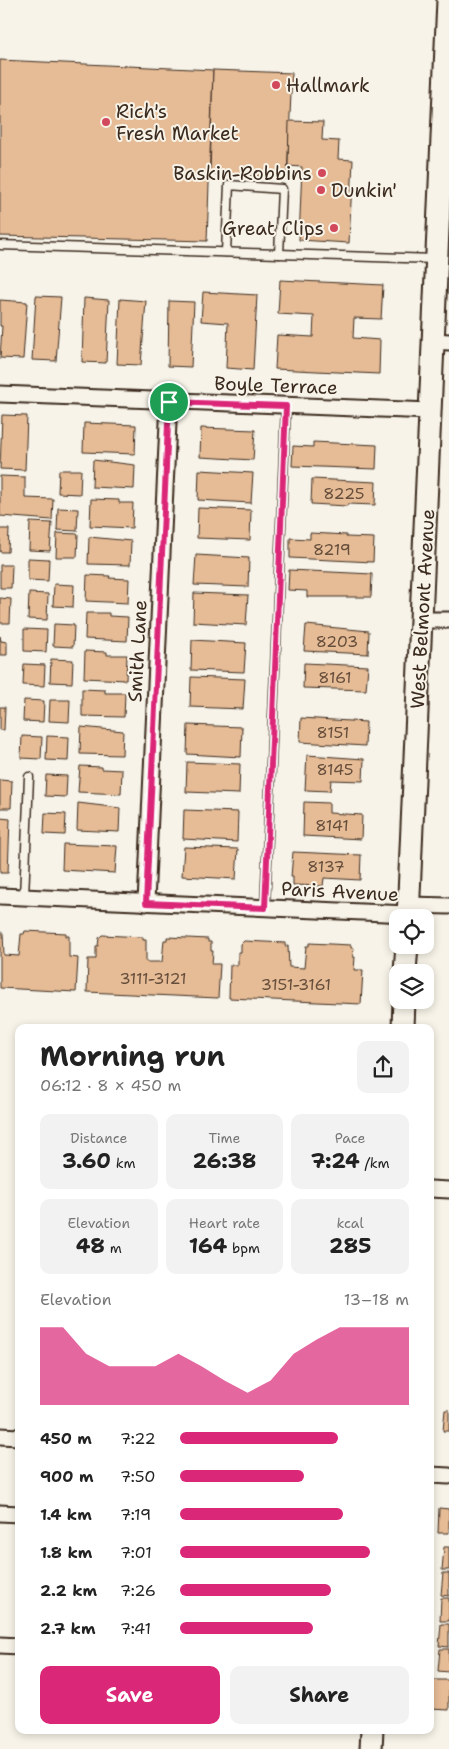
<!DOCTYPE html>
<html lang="en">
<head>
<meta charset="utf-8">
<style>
	:root { --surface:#fff; --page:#f2f2f2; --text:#222; --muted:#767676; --accent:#db2777 }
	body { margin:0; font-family:"Shantell Sans",sans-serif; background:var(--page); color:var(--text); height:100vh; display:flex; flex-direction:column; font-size:19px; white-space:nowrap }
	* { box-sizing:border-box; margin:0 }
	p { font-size:16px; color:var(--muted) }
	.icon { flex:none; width:28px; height:28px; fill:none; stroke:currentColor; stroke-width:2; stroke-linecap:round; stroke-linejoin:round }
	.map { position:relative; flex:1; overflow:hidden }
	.sheet { position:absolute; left:15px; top:1024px; width:419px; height:710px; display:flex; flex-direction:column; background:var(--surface); border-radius:10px; box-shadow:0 2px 8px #0003 }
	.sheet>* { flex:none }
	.tools { position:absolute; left:389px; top:909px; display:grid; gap:10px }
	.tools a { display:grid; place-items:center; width:45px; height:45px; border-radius:10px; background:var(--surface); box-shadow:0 2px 8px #0003; font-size:25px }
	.pin { position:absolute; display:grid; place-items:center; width:42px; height:42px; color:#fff; margin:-21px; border:2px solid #fff; border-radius:50%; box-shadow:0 1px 5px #0007 }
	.round { display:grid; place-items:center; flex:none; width:52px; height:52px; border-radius:10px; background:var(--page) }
	.summary { display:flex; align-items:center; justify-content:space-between; height:85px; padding:0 25px }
	h1 { font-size:28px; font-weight:700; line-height:38px }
	.metrics { display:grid; grid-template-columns:repeat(3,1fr); gap:8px; height:85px; padding:5px 25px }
	.metrics div { display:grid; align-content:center; border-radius:10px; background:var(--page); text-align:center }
	.metrics b { font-size:21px; font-weight:700 }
	.metrics small { font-size:14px; font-weight:400 }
	.metrics p { font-size:14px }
	.chart { height:140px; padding:10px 25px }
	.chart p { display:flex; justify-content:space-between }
	.chart svg { width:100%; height:90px; margin-top:5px; fill:var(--accent); opacity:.7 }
	.action { display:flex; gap:10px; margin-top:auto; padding:10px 25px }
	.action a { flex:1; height:58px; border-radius:10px; background:var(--accent); color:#fff; font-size:20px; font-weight:700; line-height:58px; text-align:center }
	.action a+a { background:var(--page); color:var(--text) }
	ul { padding:0 25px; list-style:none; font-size:16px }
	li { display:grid; grid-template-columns:80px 60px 1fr; align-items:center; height:38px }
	li i { height:12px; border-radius:6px; background:var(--accent) }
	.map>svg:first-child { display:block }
	.building { fill:#e6bc96; stroke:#3b2a1e }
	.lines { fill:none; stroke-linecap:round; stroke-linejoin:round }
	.service-casing { stroke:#3b2a1e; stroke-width:11 }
	.minor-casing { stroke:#3b2a1e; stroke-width:19 }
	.secondary-casing { stroke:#3b2a1e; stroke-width:25 }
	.service { stroke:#f7f3e8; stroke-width:8 }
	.minor { stroke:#f7f3e8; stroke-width:15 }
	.secondary { stroke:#f7f3e8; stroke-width:21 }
	.route-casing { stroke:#fff; stroke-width:10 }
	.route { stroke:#db2777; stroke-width:6 }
	.poi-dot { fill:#d1495b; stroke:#f7f3e8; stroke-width:2 }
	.labels { text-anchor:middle; stroke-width:4; stroke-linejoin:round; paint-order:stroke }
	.number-label { font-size:16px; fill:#664e3c }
	.poi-label { font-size:19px; fill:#3b2a1e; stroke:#f7f3e8; text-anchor:start }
	.street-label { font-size:19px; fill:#3b2a1e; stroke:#f7f3e8 }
</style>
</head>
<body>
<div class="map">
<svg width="449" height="1749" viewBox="0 0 449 1749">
	<rect width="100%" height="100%" fill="#f7f3e8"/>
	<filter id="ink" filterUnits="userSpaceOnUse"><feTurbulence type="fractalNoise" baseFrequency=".02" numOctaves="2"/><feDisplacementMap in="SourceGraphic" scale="10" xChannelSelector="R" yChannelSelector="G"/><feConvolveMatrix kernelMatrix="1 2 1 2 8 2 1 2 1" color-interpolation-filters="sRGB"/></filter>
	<g filter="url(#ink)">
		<g class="building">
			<path d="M0,60L213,70L207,241L0,236Z"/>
			<path d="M213,70L292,73L287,177L210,174Z"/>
			<path d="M289,121L323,122L322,140L339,141L338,159L353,160L349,243L299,240L302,167L288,166Z"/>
			<path d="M280,280L383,285L381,319L354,318L353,338L380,340L379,374L275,369L277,335L313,337L314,316L278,314Z"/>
			<path d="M203,292L257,295L253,370L226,368L228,323L201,321Z"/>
			<path d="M36,296L61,297L56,361L32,360Z"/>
			<path d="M84,298L109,300L106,363L82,362Z"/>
			<path d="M120,299L146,301L141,365L117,364Z"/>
			<path d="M0,300L27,302L23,359L0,358L2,326H0Z"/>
			<path d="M169,301L194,302L191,367L168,366Z"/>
			<path d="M2,415L27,416L25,470L0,469Z"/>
			<path d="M84,423L136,425L135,454L83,452Z"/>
			<path d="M201,428L255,430L253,460L200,457Z"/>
			<path d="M313,442L377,445L376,469L292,466L293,446L313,447Z"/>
			<path d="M93,460L135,465L134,489L92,487Z"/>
			<path d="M59,470H81L80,494L58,493Z"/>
			<path d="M199,470L253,473L251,503L198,500Z"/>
			<path d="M0,476L25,477V498L53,499L52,520L0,516Z"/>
			<path d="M312,479L376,482L375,505L348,504L347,506L311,504Z"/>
			<path d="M91,499L119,500V503H133L132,528L90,526Z"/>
			<path d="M58,508L78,509L77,531L57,530Z"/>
			<path d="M198,508L251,510L250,540L197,538Z"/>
			<path d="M30,522L52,523L50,551L29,550Z"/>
			<path d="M0,529H9L8,552H0Z"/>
			<path d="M57,533L78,534L77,557H56Z"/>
			<path d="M310,533L346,535V537L374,538L373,562L290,558V538L310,539Z"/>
			<path d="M89,537L131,541L130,565L88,564Z"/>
			<path d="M196,555L249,558L248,587L194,585Z"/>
			<path d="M28,558L49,559L48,581L28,580Z"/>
			<path d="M0,565H12L11,588H0Z"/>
			<path d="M289,570L372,574L371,597H307V591L288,590Z"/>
			<path d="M87,575L110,576L109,578L129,579L128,603L86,601Z"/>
			<path d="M54,584L74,585L73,607L53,606Z"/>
			<path d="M29,593L48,594L47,620L28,619Z"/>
			<path d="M194,593L248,595L246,625L193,622Z"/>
			<path d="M0,598L11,599L10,623H0Z"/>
			<path d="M86,613H109V616L128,617L127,641L85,639Z"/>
			<path d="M54,624L74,625L73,647L53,646Z"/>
			<path d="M306,625L369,631L368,654L304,651Z"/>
			<path d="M24,629L47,630L46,652L24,651Z"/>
			<path d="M0,636L1,641L7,642V655H0Z"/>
			<path d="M192,640L246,643L244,672L191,670Z"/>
			<path d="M85,651L107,652V655H127L126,680L84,678Z"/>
			<path d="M51,659L73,660L72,683L50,682Z"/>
			<path d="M304,663L368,666L366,690L303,688Z"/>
			<path d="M24,664L45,665L44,686L23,685Z"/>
			<path d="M191,677L245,679L243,709L190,707Z"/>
			<path d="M82,689L105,690V693H125L124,717L82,716Z"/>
			<path d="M24,700L44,701L43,722L23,721Z"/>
			<path d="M50,700H70L69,722L49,721Z"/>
			<path d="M0,707H5L4,730H0Z"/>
			<path d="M301,718L366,722L365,746L300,742Z"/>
			<path d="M188,725L242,727L241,757L187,754Z"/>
			<path d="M81,727L123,731L122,755L80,754Z"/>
			<path d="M22,736L42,737L41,759L21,758Z"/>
			<path d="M47,736L69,737L68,761L46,760Z"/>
			<path d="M307,755L364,759L363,781L331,780L330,791L305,790Z"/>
			<path d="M187,762L240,764L239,794L186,792Z"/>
			<path d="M80,766L102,767V769L122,770L121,794L78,792Z"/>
			<path d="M46,775L67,776L66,797L45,796Z"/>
			<path d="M0,780L12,781L11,808H0Z"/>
			<path d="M304,802L329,803V813L362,815L361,839L303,836Z"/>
			<path d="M78,803L120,808L119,832L77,830Z"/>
			<path d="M184,810L238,812L237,842L183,839Z"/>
			<path d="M45,813L66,814L65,835L44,834Z"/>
			<path d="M0,818L10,819L8,873H0Z"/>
			<path d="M63,844L117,846L115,873L62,870Z"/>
			<path d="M184,847L238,849L236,879L182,876Z"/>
			<path d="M293,852L361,855L360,880L324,878L323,886L293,885V877H291Z"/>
			<path d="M0,931V933H3L4,955L19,956L21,934H24L25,931L66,933V936H69V957L78,958L76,992L0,988Z"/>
			<path d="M102,935L143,937V940H146V962H162L164,940H167V937L208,939V942H211V951H213L212,964H220L218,998L87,992L88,959H96V946H98L99,938Z"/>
			<path d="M244,941L285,943V946H288L289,967L304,968L306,946H309V943L351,945V948H354L353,957H355L354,970H363L361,1004L229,998L230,965H238V952H241V944Z"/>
			<path d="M445,1410H449V1431H443Z"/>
			<path d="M439,1508L449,1509V1533H438Z"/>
			<path d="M444,1547H449V1570H442Z"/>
			<path d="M443,1573H449V1596L441,1595Z"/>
			<path d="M441,1598H449V1621H440Z"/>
			<path d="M441,1624H449V1647L439,1646Z"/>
			<path d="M440,1649H449V1672L438,1671Z"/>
			<path d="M430,1680H449V1710L430,1709Z"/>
		</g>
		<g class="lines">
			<defs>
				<g id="service">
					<path d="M0,245L435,259"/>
					<path d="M226,252L229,185L282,189L279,254"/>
					<path d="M24,897L29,777"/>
					<path d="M265,908L286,406"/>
				</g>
				<g id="minor">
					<path d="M434,341L449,342"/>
					<path d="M0,394L431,411"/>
					<path d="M421,620H449"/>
					<path d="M0,896L408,914"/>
					<path d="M146,903L169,401"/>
					<path d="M409,905L449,906"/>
					<path d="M430,1189L449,1190"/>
					<path d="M0,1436L19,1437"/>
					<path d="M430,1475L449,1476"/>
					<path d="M0,1513L19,1514"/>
					<path d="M0,1645L19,1646"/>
				</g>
				<g id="secondary">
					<path d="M408,918L448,0"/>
					<path d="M405,972L407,945"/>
					<path d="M403,1028L404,1000"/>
					<path d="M371,1749L372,1730"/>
				</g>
			</defs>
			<use href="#service" class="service-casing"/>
			<use href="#minor" class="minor-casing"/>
			<use href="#secondary" class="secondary-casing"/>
			<use href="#service" class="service"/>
			<use href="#minor" class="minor"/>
			<use href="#secondary" class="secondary"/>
		</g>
	</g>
	<g class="lines" filter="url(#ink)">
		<defs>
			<path id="route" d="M169,402L286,406L265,908L146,903Z"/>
		</defs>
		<use href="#route" class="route-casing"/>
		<use href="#route" class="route"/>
	</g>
	<g class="poi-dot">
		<circle cx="276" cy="85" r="5"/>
		<circle cx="106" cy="122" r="5"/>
		<circle cx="322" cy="173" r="5"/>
		<circle cx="321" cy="190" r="5"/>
		<circle cx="334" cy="228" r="5"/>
	</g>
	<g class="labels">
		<g class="number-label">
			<text x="344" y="499">8225</text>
			<text x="332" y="555">8219</text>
			<text x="337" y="647">8203</text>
			<text x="335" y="683">8161</text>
			<text x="333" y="738">8151</text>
			<text x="335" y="775">8145</text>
			<text x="332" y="831">8141</text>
			<text x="326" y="872">8137</text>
			<text x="153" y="984">3111-3121</text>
			<text x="296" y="990">3151-3161</text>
		</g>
		<g class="poi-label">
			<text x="286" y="92">Hallmark</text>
			<text x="116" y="118">Rich's<tspan x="116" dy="22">Fresh Market</tspan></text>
			<text x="312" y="180" text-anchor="end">Baskin-Robbins</text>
			<text x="331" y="197">Dunkin'</text>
			<text x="324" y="235" text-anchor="end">Great Clips</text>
		</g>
		<g class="street-label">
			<text transform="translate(276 385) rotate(2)" y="7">Boyle Terrace</text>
			<text transform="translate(422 609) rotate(-87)" y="7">West Belmont Avenue</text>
			<text transform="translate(137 651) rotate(-87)" y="7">Smith Lane</text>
			<text transform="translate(340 891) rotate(3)" y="7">Paris Avenue</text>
		</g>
	</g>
</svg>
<div class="tools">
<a><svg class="icon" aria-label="locate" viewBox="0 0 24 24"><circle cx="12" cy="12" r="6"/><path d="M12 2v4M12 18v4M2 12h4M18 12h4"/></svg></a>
<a><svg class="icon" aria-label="layers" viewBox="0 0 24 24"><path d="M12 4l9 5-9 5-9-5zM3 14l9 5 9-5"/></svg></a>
</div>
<div class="pin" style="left:169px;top:402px;background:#1e9e55"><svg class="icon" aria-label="arrive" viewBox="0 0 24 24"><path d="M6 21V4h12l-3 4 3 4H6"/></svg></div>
<section class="sheet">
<div class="summary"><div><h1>Morning run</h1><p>06:12 · 8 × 450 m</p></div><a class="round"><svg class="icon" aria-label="share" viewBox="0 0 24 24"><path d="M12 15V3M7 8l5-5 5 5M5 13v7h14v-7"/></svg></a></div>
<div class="metrics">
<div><p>Distance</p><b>3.60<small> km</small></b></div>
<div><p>Time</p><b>26:38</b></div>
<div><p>Pace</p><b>7:24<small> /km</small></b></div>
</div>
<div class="metrics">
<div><p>Elevation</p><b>48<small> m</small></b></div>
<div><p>Heart rate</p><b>164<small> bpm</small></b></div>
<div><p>kcal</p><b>285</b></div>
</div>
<div class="chart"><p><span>Elevation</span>13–18 m</p>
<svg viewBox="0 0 160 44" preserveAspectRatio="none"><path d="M0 44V6L10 6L20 19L30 25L40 25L50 25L60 19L70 25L80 32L90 38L100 32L110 19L120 12L130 6L140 6L150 6L160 6V44z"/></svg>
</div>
<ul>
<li><b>450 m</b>7:22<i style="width:69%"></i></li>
<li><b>900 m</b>7:50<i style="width:54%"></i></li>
<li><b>1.4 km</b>7:19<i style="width:71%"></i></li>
<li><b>1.8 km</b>7:01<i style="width:83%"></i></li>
<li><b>2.2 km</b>7:26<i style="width:66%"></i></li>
<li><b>2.7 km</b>7:41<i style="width:58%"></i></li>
</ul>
<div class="action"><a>Save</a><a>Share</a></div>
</section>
</div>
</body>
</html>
